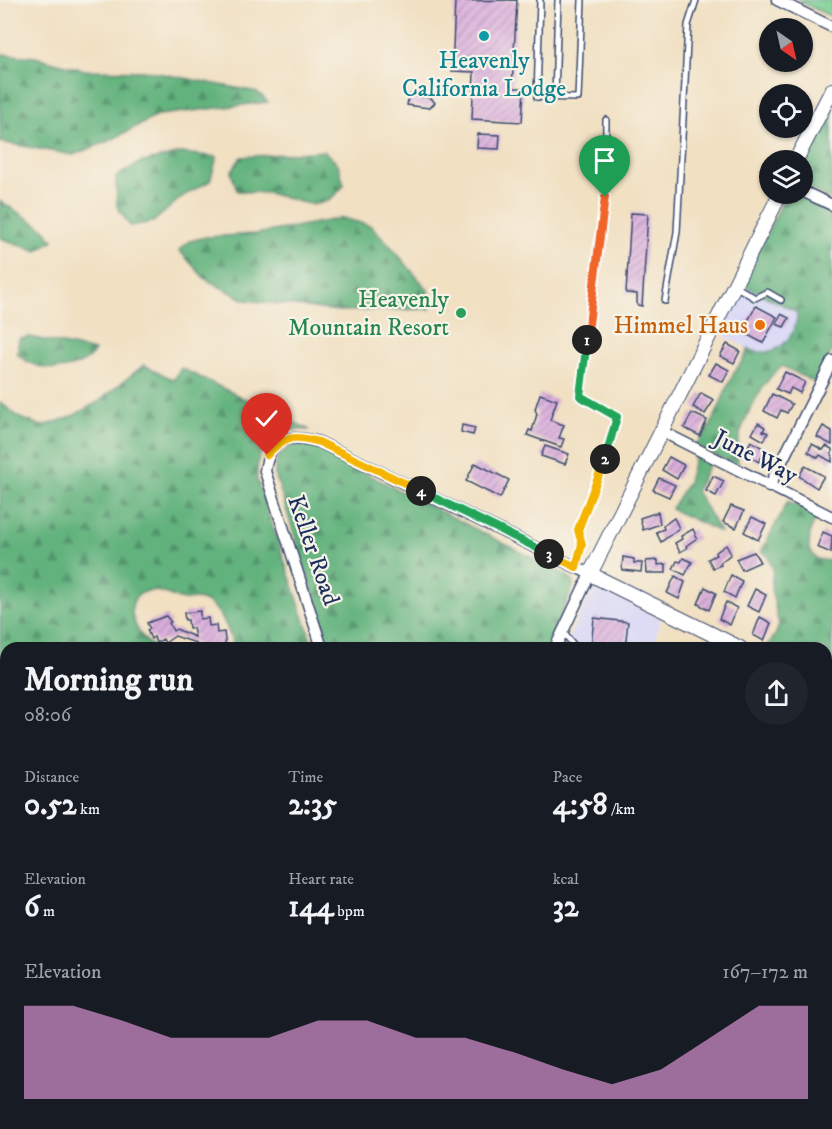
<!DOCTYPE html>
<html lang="en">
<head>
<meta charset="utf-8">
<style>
	:root { --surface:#171b24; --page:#20242c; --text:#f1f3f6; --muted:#9ea1a6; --accent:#d690ce }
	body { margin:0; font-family:"IM FELL DW Pica",serif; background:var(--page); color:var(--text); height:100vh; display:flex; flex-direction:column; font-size:22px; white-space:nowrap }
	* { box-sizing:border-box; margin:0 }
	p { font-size:20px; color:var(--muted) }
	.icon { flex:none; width:33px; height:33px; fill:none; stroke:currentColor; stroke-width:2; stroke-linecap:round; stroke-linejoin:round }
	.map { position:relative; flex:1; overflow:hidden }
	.drawer { position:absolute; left:0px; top:642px; width:832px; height:488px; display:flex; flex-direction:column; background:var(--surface); border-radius:18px 18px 0 0; box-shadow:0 2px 4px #0004 }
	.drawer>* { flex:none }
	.needle { width:39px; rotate:146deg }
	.fabs { position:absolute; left:759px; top:18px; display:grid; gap:12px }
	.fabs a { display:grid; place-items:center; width:54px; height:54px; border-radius:50%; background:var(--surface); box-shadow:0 2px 4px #0004; font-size:30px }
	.pin { position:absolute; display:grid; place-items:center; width:51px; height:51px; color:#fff; margin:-62px -26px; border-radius:50% 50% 50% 0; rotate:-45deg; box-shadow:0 0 6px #0007 }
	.pin .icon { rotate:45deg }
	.km { position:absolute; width:30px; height:30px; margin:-15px; border-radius:50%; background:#222; color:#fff; font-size:16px; line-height:30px; text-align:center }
	.round { display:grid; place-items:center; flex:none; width:63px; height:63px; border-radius:32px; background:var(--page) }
	.overview { display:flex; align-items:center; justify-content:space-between; height:102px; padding:0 24px }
	h1 { font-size:33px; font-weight:700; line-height:45px }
	.stats { display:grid; grid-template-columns:repeat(3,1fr); gap:9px; height:102px; padding:6px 24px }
	.stats div { display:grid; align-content:center }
	.stats b { font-size:30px; font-weight:700 }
	.stats small { font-size:16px; font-weight:400 }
	.stats p { font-size:16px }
	.chart { height:168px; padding:12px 24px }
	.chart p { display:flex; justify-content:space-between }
	.chart svg { width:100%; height:108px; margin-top:6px; fill:var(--accent); opacity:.7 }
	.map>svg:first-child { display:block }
	.built { fill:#d8d7f8 }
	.grass { fill:url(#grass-tufts); stroke:#4a7f78; stroke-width:1.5 }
	.forest { fill:url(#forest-firs); stroke:#3e706e; stroke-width:1.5 }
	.building { fill:url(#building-hatch) }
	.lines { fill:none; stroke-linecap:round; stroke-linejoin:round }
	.service-casing { stroke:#3b4a6d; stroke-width:8 }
	.minor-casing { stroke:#3b4a6d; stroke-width:13 }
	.tertiary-casing { stroke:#3b4a6d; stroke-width:16 }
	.service { stroke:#fff; stroke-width:5 }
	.minor { stroke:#fff; stroke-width:10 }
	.tertiary { stroke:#fff; stroke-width:14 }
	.split-1-casing { stroke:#fff; stroke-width:12 }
	.split-2-casing { stroke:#fff; stroke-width:12 }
	.split-3-casing { stroke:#fff; stroke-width:12 }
	.split-4-casing { stroke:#fff; stroke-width:12 }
	.split-5-casing { stroke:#fff; stroke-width:12 }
	.split-1 { stroke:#f0652b; stroke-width:8 }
	.split-2 { stroke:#22a559; stroke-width:8 }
	.split-3 { stroke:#f5b400; stroke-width:8 }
	.split-4 { stroke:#22a559; stroke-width:8 }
	.split-5 { stroke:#f5b400; stroke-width:8 }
	.culture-dot { fill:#0f9aa8; stroke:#f7f3e8; stroke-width:2 }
	.leisure-dot { fill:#2e9e5b; stroke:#f7f3e8; stroke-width:2 }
	.food-dot { fill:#e8710a; stroke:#f7f3e8; stroke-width:2 }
	.labels { text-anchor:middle; stroke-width:4.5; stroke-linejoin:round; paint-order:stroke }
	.culture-label { font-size:24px; fill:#0d838f; stroke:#f7f3e8 }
	.leisure-label { font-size:24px; fill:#27864d; stroke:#f7f3e8; text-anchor:end }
	.food-label { font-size:24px; fill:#c56008; stroke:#f7f3e8; text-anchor:end }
	.street-label { font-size:24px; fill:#1b2f5e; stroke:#f7f3e8 }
</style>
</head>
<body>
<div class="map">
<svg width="832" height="1129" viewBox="0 0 832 1129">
	<defs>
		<pattern id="grass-tufts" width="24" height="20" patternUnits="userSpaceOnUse" patternTransform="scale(1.5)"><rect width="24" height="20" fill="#78cf93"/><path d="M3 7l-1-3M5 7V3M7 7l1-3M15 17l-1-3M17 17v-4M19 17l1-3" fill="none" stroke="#62a87b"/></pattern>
		<pattern id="forest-firs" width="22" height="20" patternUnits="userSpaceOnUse" patternTransform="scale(1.5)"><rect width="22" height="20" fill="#62b27d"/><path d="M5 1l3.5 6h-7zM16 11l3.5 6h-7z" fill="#50916a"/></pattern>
		<pattern id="building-hatch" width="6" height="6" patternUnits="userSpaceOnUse" patternTransform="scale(1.5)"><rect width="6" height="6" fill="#dbafdd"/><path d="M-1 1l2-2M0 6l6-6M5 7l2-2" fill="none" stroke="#b18fb6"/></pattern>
	</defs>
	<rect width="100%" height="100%" fill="#f7f3e8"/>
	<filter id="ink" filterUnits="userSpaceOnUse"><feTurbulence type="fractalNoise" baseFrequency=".0167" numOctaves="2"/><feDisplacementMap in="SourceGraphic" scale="12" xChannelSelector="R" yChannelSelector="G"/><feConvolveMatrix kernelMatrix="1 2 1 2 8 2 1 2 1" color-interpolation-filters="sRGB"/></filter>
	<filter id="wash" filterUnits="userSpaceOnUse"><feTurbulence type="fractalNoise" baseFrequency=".008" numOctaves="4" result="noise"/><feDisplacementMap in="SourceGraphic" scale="24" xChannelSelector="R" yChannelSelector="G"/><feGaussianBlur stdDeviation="1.35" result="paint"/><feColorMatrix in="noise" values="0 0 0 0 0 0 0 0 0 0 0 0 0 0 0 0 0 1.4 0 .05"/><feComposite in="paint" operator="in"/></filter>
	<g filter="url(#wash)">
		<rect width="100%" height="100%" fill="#f1e0c2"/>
		<g class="built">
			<path d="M741,284L832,329V351L816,383L716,332Z"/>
			<path d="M601,589L661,619L652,648H564L588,597L595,590Z"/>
		</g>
		<path class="grass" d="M797,0H832V17Z"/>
		<g class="forest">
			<path d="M0,54L35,57L85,70L148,71L257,92L268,102L159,115L109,141L73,155L0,142Z"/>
			<path d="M832,102V200L803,186L802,164Z"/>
			<path d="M324,151L338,164L344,185C320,217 301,200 271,194C260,192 248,192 237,191L231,172L241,157Z"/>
			<path d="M181,153L217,157L210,181L183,196L153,222L130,226L117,206L116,177L139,163Z"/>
			<path d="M789,194H796L832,210V351L816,383L782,366C765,378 743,418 739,439C737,448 738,458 738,467L695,445C716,426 719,402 732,377C737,366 745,361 748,349C774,361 798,338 797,312L741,284L784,199Z"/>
			<path d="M0,201L43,228L53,240L37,251L0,238Z"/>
			<path d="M343,218L371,226L387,242L428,290L430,309L338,311L245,300L205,279L179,250L190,241L206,237L256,234Z"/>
			<path d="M30,337L95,351C78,375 35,374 17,353L19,339Z"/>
			<path d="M144,365L174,380L181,368L310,430C272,428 256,442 257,480L314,648H235C228,630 220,602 197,599C193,599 188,600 183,600C171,597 161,589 148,591C117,597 137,640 156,648H6V1124H345L348,1129H0V402L20,418L42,426L69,418L98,402Z"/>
			<path d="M292,445L312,446L566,575L573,581V588L546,648H330L275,474C275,459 279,453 292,445Z"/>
			<path d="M695,455L710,462L696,491L720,532L671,509L688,482Z"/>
			<path d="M788,501L818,516L810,531L809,550L817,559L828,561L832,558V684L827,682L826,648H764L775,636L779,625L771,588L773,569L767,555L761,552Z"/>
			<path d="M361,1124H458L465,1129H364Z"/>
			<path d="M483,1124H681V1129H489Z"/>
		</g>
		<g id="blocks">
			<g class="building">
				<path d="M517,0L512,88H524L522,122L472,119L474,72L452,71L455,1Z"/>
				<path d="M409,95L431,98L435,103L429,108L407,105Z"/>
				<path d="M478,134L500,135L499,149L477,148Z"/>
				<path d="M631,213L648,214L642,306L637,305V294L626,293Z"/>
				<path d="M756,306L777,317L763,343L742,332Z"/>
				<path d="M781,314L789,318L784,327L776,324Z"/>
				<path d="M727,344L740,351L734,363L720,356Z"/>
				<path d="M716,363L729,370L723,382L709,375Z"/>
				<path d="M785,372L805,382L800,393L791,388L788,394L776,389Z"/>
				<path d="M701,393L714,400L705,414L693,407Z"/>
				<path d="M540,394L557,400L550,420L564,425L559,438L564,439L561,447L527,435L529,430L532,431L537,414L535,409Z"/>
				<path d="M772,394L792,404L787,413L781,410L777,418L764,411Z"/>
				<path d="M692,413L707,420L700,436L684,428Z"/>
				<path d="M758,423L765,427L763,431L768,433L764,441L752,434Z"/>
				<path d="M462,425L475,428L473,435L461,432Z"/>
				<path d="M823,426L832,431V445L817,437Z"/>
				<path d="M751,441L766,450L759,462L744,453Z"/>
				<path d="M812,444L823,450L826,446L832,449V462L820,455L818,458L808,452Z"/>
				<path d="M545,446L569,454L565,464L541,456Z"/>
				<path d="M669,457L684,465L677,479L662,470Z"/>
				<path d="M475,463L509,480L500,498L466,481Z"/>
				<path d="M805,466L824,476L817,488L799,476Z"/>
				<path d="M713,476L724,481L716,496L706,491Z"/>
				<path d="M659,478L675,485L669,497L653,490Z"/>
				<path d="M731,506L744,511L736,528L723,522Z"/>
				<path d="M658,512L660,524L643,530L640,518Z"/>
				<path d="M752,517L766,524L758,540L744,532Z"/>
				<path d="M674,518L679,528L661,542L656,532L664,529L663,526Z"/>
				<path d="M693,529L697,538L686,546L687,548L680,552L675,543L682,539L681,536Z"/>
				<path d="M823,532L832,536L831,553L817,547Z"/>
				<path d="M726,545L731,554L720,563L721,565L713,568L708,559L716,555L715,553Z"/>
				<path d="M754,552L760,562L742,570L736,559Z"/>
				<path d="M623,557L634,559V563H642L641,572L622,570Z"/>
				<path d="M683,558L692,562L685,575L673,569L677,561L681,562Z"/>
				<path d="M658,560V565L666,564V573H647L646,561Z"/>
				<path d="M731,575L742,581L735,598L724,592Z"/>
				<path d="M675,576L685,582L679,599L667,593Z"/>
				<path d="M705,587L716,593L709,610L698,604Z"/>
				<path d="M755,589L766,595L759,612L747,606Z"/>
				<path d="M726,602L737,608L730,625L719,619Z"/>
				<path d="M200,611V619L208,618L209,626L216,625L217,633L224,632L226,648H200L196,647V643L175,636L165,643L163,639L156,643L154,637L151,639L147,630L150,629L147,623L166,616L171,622L169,623L173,631L176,629L195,637L193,628H189L188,620H185L184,613Z"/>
				<path d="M760,617L771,623L764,641L753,635Z"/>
				<path d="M594,618L628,622L625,648H591Z"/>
				<path d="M826,799L832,802V816L826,813Z"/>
			</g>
		</g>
	</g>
	<g filter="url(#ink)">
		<use href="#blocks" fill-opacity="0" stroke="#3b4a6d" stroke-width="1.5"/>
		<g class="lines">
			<defs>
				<g id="service">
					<path d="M540,0L537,97L578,98L582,0"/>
					<path d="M555,97L558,0"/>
					<path d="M735,286L755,298L767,292L781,300"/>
					<path d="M665,301L677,232L688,25L696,0"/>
					<path d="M576,567L582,544L578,530L605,459L617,417L580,396L605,197L606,120"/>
					<path d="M563,632L576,648"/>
				</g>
				<g id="minor">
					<path d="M777,0L832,27"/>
					<path d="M802,191L832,205"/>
					<path d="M661,431L832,517"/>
					<path d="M769,487L832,361"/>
					<path d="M322,648L265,471C270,436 289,434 319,442L590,574L555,648"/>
					<path d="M826,833L832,836"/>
					<path d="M826,1021L832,1015"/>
					<path d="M352,1124L355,1129"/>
					<path d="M471,1124L478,1129"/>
					<path d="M689,1124V1129"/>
				</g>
				<g id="tertiary">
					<path d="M796,160L832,90"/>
					<path d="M740,648L590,574L780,194"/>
					<path d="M826,691L832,693"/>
				</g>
			</defs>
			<use href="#service" class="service-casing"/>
			<use href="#minor" class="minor-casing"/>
			<use href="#tertiary" class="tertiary-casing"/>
			<use href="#service" class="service"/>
			<use href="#minor" class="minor"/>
			<use href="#tertiary" class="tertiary"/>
		</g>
	</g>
	<g class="lines" filter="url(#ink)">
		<defs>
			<path id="split-1" d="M587,340L605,197"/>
			<path id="split-2" d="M587,340L580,396L617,417L605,459"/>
			<path id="split-3" d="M549,554L576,567L582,544L578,530L605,459"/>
			<path id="split-4" d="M421,491L549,554"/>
			<path id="split-5" d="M267,455C284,435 295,435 319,442L421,491"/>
		</defs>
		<use href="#split-1" class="split-1-casing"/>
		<use href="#split-2" class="split-2-casing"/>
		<use href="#split-3" class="split-3-casing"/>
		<use href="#split-4" class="split-4-casing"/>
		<use href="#split-5" class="split-5-casing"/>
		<use href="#split-1" class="split-1"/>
		<use href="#split-2" class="split-2"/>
		<use href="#split-3" class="split-3"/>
		<use href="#split-4" class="split-4"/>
		<use href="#split-5" class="split-5"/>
	</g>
	<circle class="culture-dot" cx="484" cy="36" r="6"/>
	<circle class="leisure-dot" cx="461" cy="313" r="6"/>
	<circle class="food-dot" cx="760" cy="325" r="6"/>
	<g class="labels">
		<g class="culture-label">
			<text x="484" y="68">Heavenly<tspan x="484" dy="28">California Lodge</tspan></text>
		</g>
		<g class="leisure-label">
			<text x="449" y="307">Heavenly<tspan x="449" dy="28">Mountain Resort</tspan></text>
		</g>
		<g class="food-label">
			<text x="748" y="333">Himmel Haus</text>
		</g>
		<g class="street-label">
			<text transform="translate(756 456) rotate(27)" y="8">June Way</text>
			<text transform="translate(314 550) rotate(71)" y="8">Keller Road</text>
		</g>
	</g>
</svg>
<div class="fabs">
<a><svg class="needle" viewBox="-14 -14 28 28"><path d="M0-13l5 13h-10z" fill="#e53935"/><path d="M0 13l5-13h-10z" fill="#9ea1a6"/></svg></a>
<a><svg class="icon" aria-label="locate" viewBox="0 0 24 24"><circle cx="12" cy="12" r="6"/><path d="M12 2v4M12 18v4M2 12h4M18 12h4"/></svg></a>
<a><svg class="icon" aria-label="layers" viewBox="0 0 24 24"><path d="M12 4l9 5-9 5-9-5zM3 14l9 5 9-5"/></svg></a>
</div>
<div class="pin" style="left:605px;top:197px;background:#1e9e55"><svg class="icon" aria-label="arrive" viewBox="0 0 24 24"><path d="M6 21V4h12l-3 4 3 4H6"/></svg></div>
<div class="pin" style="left:267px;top:455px;background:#d93025"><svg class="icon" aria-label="check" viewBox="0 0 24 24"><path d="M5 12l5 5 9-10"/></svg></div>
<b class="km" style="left:587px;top:340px">1</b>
<b class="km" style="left:605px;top:459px">2</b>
<b class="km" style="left:549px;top:554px">3</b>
<b class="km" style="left:421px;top:491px">4</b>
<section class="drawer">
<div class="overview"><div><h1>Morning run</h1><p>08:06</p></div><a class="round"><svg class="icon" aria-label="share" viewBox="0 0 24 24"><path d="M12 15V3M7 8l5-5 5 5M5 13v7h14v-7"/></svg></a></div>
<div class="stats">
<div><p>Distance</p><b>0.52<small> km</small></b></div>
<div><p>Time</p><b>2:35</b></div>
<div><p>Pace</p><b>4:58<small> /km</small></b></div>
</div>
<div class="stats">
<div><p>Elevation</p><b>6<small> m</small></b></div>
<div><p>Heart rate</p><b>144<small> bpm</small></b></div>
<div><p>kcal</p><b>32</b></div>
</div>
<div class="chart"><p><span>Elevation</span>167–172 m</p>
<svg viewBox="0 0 160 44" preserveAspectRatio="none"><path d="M0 44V6L10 6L20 12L30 19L40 19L50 19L60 12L70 12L80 19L90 19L100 25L110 32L120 38L130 32L140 19L150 6L160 6V44z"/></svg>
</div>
</section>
</div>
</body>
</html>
